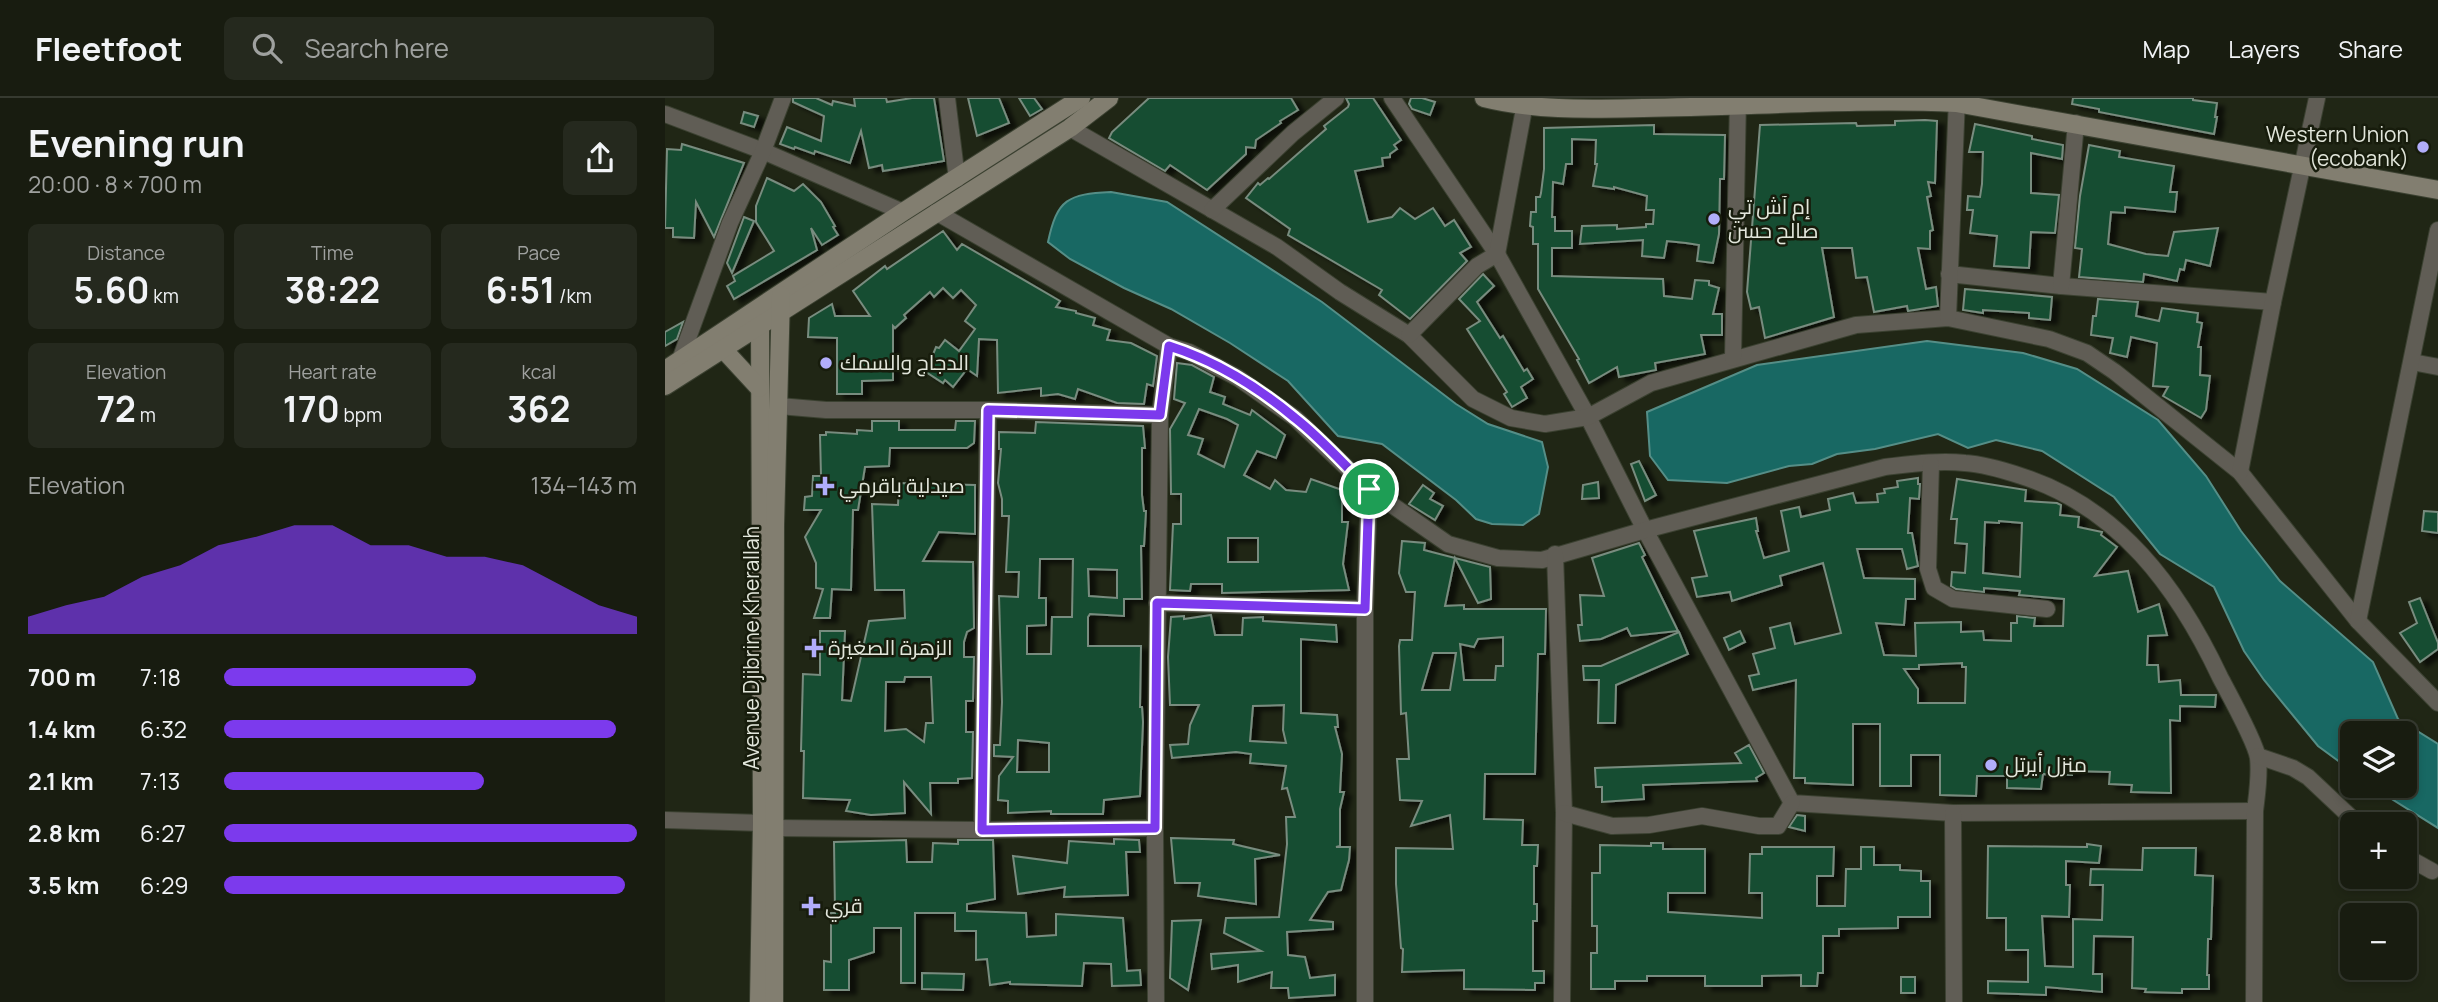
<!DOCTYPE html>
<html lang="en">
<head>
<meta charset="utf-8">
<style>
	:root { --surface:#181c10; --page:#25291e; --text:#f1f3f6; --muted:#9fa19f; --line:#363a30; --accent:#7c3aed }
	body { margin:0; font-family:Manrope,Cairo,sans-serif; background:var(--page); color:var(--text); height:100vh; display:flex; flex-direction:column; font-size:26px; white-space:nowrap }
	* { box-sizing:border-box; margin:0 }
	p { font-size:23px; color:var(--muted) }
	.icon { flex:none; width:38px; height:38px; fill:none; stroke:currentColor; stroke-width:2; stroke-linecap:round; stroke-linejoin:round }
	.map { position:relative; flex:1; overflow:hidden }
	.sheet { display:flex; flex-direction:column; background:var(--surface); width:665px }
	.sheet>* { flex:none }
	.controls { position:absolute; left:1675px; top:623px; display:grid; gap:14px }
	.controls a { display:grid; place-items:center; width:77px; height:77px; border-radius:10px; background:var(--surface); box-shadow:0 4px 10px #0003,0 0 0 2px var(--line); font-size:35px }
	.pin { position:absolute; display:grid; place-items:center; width:60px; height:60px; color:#fff; margin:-30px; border:4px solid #fff; border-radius:50%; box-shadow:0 2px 7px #0007 }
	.round { display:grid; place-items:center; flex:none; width:74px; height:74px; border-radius:10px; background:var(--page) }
	.overview { display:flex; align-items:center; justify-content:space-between; height:119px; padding:0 28px }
	h1 { font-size:38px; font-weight:700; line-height:52px }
	.stats { display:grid; grid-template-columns:repeat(3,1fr); gap:10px; height:119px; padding:7px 28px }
	.stats div { display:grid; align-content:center; border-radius:10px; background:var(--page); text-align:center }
	.stats b { font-size:35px; font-weight:700 }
	.stats small { font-size:19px; font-weight:400 }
	.stats p { font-size:19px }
	.chart { height:196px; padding:14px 28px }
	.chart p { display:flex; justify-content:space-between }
	.chart svg { width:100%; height:126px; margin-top:7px; fill:var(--accent); opacity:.7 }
	ul { padding:0 28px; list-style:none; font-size:23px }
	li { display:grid; grid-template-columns:112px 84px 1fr; align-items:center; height:52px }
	li i { height:18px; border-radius:9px; background:var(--accent) }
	header { display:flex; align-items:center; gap:42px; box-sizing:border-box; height:98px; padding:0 35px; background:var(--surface); border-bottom:2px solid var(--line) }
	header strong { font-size:33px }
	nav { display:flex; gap:38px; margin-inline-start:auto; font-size:24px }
	.search { width:490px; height:63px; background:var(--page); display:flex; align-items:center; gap:18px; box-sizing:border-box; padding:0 24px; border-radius:10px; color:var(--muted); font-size:26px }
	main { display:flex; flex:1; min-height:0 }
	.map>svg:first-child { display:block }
	.water { fill:#186863; stroke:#558e87; stroke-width:2 }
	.building { fill:#194d31; stroke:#788c7f; stroke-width:2; fill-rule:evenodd; filter:url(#shadow) }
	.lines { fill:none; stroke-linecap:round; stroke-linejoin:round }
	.street-casing { stroke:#3b4131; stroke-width:18 }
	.secondary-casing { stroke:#3b4131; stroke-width:20 }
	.street { stroke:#605d55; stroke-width:16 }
	.secondary { stroke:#827e70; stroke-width:18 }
	.route-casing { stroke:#fff; stroke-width:14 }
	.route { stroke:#7c3aed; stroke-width:9 }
	.poi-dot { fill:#b1adfa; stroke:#171c0c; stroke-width:2.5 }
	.labels { text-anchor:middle; stroke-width:5; stroke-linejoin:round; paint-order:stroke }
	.poi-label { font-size:21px; fill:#e2e6db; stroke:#171c0c; text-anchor:start }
	.street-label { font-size:21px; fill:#e2e6db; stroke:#171c0c }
</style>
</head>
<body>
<header>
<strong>Fleetfoot</strong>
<div class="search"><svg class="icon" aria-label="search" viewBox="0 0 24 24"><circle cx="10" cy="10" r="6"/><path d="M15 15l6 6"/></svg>Search here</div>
<nav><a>Map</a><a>Layers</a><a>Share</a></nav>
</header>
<main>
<section class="sheet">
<div class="overview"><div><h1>Evening run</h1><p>20:00 · 8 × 700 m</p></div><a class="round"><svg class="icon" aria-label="share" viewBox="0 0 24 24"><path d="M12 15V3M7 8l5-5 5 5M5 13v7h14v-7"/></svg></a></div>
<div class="stats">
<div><p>Distance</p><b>5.60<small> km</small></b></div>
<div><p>Time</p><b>38:22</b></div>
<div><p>Pace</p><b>6:51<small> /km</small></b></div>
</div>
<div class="stats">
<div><p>Elevation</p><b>72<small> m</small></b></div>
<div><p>Heart rate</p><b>170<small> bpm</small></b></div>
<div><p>kcal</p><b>362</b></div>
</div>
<div class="chart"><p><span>Elevation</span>134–143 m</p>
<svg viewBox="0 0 160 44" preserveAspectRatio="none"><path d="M0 44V38L10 34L20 31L30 24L40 20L50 13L60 10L70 6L80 6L90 13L100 13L110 17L120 17L130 20L140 27L150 34L160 38V44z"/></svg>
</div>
<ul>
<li><b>700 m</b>7:18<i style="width:61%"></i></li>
<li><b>1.4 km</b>6:32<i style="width:95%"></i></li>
<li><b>2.1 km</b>7:13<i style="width:63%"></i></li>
<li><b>2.8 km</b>6:27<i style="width:100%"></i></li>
<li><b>3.5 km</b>6:29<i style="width:97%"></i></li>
</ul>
</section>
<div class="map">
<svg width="1773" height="904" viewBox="0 0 1773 904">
	<defs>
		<filter id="shadow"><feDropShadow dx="7" dy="4" stdDeviation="2" flood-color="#0009"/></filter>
	</defs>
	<rect width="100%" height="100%" fill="#202615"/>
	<g class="water">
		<path d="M446,94L502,104L657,204L791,306L823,326L877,344L883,369L874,416L858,427L827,426L811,421L791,402L717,346L673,338L623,283L565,245L506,211L459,190L405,161L383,144C392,101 403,96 446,94Z"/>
		<path d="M1262,243L1358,255L1412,271L1493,322L1541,378L1576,433L1615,483L1708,564L1733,621L1773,646V730L1706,688H1740V635H1687V673L1653,648L1599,582L1579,553L1549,489L1495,456L1449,399L1377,353L1331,342L1303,350L1273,336L1210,351L1172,356L1147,366L1124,368L1062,385L1003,382L985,358L982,314L1092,267Z"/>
	</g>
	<g class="building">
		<path d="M128,0H151L167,7L168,3L190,8L189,0H221L222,4L247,0H269L279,63L218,73L217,67L204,70L196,33L185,65L150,53L149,56L130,49L129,51L115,46L122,29L156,43L159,18L128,4Z"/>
		<path d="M303,0H334L344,25L312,38Z"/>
		<path d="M354,0H369L377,11L365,18Z"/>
		<path d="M484,0H626L633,12L615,23L616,25L591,42L590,50L581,49V56L542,92L505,67L500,73L444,40L447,34Z"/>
		<path d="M681,0H708L736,42L729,47L732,51L725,56V59L717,60L718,68L690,73L703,124L727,119L735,110L750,121L768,110L780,128L789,122L806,149L795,155L802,163L745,221L714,197L717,192L623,137L625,131L581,100L593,85L595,87L603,80L604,81L661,31L659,28L683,9L684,6Z"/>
		<path d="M746,0H757L770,4L765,17L747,11L744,6Z"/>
		<path d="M1408,0H1528V2L1552,5L1550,19H1552L1549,36L1434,14V11L1407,6Z"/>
		<path d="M79,14L93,18L89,29L76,25Z"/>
		<path d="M1260,22L1272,23L1270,85L1263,84L1266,98L1262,99L1268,132L1265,133V151L1253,150L1261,191L1271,189L1273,208L1243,213L1242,208L1209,214L1202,179L1191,180L1187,150H1157L1169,219L1100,240L1094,209L1086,211L1082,194L1095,27L1191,25L1192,28L1230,27V23Z"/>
		<path d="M1310,26L1367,38V41L1398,47L1397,61L1366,55V95L1394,97L1390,135L1366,134L1364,170L1329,168L1332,138L1305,135L1308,112H1302L1303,98L1315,99L1317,86L1318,54H1304Z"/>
		<path d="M989,27V36L1060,37L1059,81H1055L1054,136L1048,165L1032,163L1034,147L1021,145L1002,143L999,160L977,158L978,142L915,146L917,128L952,127V131L981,129V126H988L989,112H981L982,98L949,89V91L928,88L932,66H930L931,42L907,41V66H901L898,86L888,84L887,119H890V133H907V150H887V178L998,181L999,198L1027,201L1030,182L1044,183V187L1054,190L1048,216H1057V237H1036L1040,256L990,265L991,272L954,279L952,269L924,285L912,262L914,261L873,191V146H868V129L865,128L866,114H871V99H875L876,95L879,71V30Z"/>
		<path d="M17,46L79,65L49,139L31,104L29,140L8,139V130H0L2,51L16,52Z"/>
		<path d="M1424,47L1455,53L1454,59L1509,68L1505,94H1512L1510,114L1460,109V115L1446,114L1443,146L1481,156L1503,158L1509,134L1553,130L1545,168L1521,162L1519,172L1515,171L1512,183L1479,176L1478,184L1414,179L1417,151L1410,150L1415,98Z"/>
		<path d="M102,80L129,93L138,86L156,104L170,128L168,129L173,137L157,147L146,130L152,152L69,201L62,188L70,183L68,178L109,153L91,124V108Z"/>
		<path d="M79,119L89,123L67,175L62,165Z"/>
		<path d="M278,133L292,152L297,146L395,203L391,209L411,213V215L430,220L428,227L445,232L442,242L466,245L492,258L488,288L482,286L479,306L452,305L413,291L410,301L393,296L376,298V290L333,295L332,242L314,241L312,278L302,271L288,289L280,282L278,285L261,274L264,266L271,249L274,250L280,242L294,253L310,231L300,223L311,207L296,192L288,200L278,190L269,199L265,194L239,217L241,220L230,230L228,228V282L197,283V296H172V240L143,239L144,220L167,206L170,218H205L188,193L220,168L222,171Z"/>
		<path d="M818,176L829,188L812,204L835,240L838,238L859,273L862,271L868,281L856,289L862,300L847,309L839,296L842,294L802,231L815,223L794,201Z"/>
		<path d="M1300,191L1387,199L1385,222L1364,220V215L1318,212V215L1298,212Z"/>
		<path d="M1433,201L1473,204L1471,218L1494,223L1497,210L1533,215L1532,224L1537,225L1533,249H1536L1535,277L1545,278L1541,312L1536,320L1498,298L1503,289L1488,288L1492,245L1466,239L1462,259L1445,255L1448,240L1426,237L1428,218H1431Z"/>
		<path d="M18,224L12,241L0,248V234Z"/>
		<path d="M512,265L527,267L549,279L545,294L560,299L558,306L585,317L587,312L620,337L611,360L592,353L579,377L605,391L610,382L621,392L641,394L646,381L677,392V424H683L678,466L684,492L557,495V486H526L525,493L505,492L508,426H516V396H506L505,331L520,305L509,301ZM534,311L562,321L573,327L559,369L533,356L538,341L523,337ZM563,440H593V464H563Z"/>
		<path d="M207,323H234V332H290L291,323H310L309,345L302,350H225L224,368L200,369L193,412H188L186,492L167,491L165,520H149L158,491L151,490V465L140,439L156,412H139L140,399L147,398L148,378H156L155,337H161V334L192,336V332L207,333Z"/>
		<path d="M371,324L478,328L480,350H477V397L479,413H481L479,448H476L477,501H459V518L425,516L423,519V548H476L475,609H477L478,624L475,698L439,702L438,716H386V713L343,715V703L333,702L334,678L348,659L329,658V647H335L337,604L334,498L353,499L354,474H341L344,418H337V401L333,385L336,351H334V334L370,335ZM375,461H408L407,519H387L386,556H362V528L381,527V500H374ZM423,471L452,472V500L424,498ZM353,642L384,645V674H352Z"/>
		<path d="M974,363L991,397L980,403L966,366Z"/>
		<path d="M1253,380V386H1255L1254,401L1245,400L1243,435H1247L1253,468L1242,471L1237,451H1192L1199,480L1250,481V501H1241L1239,527L1211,525L1219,557L1251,558L1250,525L1296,524V534L1318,533L1319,542L1346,543V525H1352V518L1370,520L1369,528H1398L1399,501L1354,497L1355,493L1319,490V494L1291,491L1286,488L1287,474L1300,475L1302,446L1290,445L1292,421H1286L1292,381L1361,392L1360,403L1392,405L1396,407L1395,417L1414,419L1413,429L1437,434L1436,437L1452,449L1430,478L1463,473L1473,514L1494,506L1502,537L1483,538L1482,567H1493L1494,584L1515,582L1516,597H1551L1550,609L1515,608V623L1505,622L1506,695L1466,694L1467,687L1444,686L1445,674L1407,673V677L1378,676L1376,691L1342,690V678H1312L1311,698L1275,697V657H1246V688H1215V626H1188V687L1140,685V680H1129L1131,582L1088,592L1084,578L1094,576L1088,556L1110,550L1105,530L1125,525L1130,546L1176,535L1158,465L1115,478L1117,487L1067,503L1065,494L1032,499L1027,480L1042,478L1029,433L1091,420L1093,433H1091L1099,460L1124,453L1116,413L1134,409L1136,419L1165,412L1163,401L1188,395L1191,405L1213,404L1212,396L1220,395L1219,391L1233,389L1232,383ZM1334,423L1357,425L1355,479L1318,475L1320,424L1334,425ZM1297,565V569H1301L1300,605H1253V591L1239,571H1254V567Z"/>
		<path d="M933,384L934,400L917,401L918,387Z"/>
		<path d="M234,385L310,387V436L274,434L258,463L308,464L309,530L302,534L299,544V559H309L308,603H301V634H308L307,680L293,681V685H265L266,716L239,684L240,715L206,717L181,713L185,702L138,700L139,653H136L138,576L155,577V533H180L177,602L186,603L204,523L240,520L239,492H210L207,406L233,407ZM240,579H266L268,625H261L259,644L241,631L220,633L221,584H239Z"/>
		<path d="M758,387L769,395L765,401L778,408L770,422L744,406Z"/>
		<path d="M1759,413L1773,414V435L1757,433Z"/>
		<path d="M737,443L760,445L759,452L825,469L826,501L813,505L790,460L780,508L799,507V511H881L880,556H873L870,676H820L819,721L858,722L857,747H873L872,768H869V806H872V823H868V873H879V885H870V892L799,891V872L737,874L738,851L736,850L731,786V750L788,751L785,717L746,728L757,703L735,702L732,661H744L741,615L736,616L734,548L735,542H747L750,494H741L734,475ZM838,539V568H831L830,582H799L795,546L809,549L813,541ZM768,555H791L785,592H757Z"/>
		<path d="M974,445L980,457L977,459L1013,533L966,538L962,530L936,541L915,543L913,527H917L915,497L939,498L927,460Z"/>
		<path d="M1755,500L1773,545V551L1755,564L1735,535L1752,525L1744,504Z"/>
		<path d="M546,517L550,537H577L578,520L598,519V523L671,527L672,544L636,541V615L672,617L673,629H670L677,656L675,694H679L675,711V748L671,749H685L684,762L676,792L663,794L645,822L668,824V831L622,834L623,857L640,859L645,880L670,877V897L624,900L623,890H606L607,874L573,884V867L547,871L546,856L596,853L559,835L561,820L614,819L622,746L621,719H630L622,690L617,691L621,668L585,665L586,656L571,654L507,660L505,647L523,646L525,627L534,607H505L503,559L506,519L519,518V521ZM619,607L618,632L621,645L585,643L588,608Z"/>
		<path d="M1075,533L1080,544L1064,552L1059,540Z"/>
		<path d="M1014,534L1023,556L951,587L950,625H933L934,582H919L918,568H936Z"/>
		<path d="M1084,647L1099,675L1091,680L1092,683L978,687L979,701L937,704V689H931L930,670L1076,665L1070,655Z"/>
		<path d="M1132,717L1140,718V733L1124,729Z"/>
		<path d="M506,740L569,742L568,746L615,757L590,761L591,806L533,798L535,785H510Z"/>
		<path d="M449,741L474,742L475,754H461L463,797L399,799L400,789L353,796L348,758L402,765L404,743L449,746Z"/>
		<path d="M241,742L242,764H267L268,745L293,746V742H328L330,801L302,806V813L361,815L362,839L391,837V816L458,820L462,873L475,872L476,887L447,888L446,866L419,865L417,888L345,886V884L325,887L322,861L311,862V833H290V815H250V885H236V830H209V854L184,862V892H159V863L166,864V815H170L169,744Z"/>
		<path d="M986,745H998V751H1040V795H1003V814L1097,820V795H1084L1085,756H1097V749H1169L1168,778H1152V808H1180L1181,771H1196V749H1209V767H1235V772L1256,773V783H1265V819H1233V830L1174,831V838H1158V875H1153L1152,888H1136V877L1097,878V888H1040V878H982V883H950V891H926V855H932V828H927V775H935V747L986,748Z"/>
		<path d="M1422,746L1436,748L1434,765L1401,763V787H1405L1404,819L1377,818L1380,868L1408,869V821L1437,822L1438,787H1425L1426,771L1477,772L1478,750H1531L1530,777L1548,778L1546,841H1543L1542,877H1544V891H1517V895L1480,894L1481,891L1467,890L1468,839L1429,838L1428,876H1437V894L1381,889V897L1323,895V883L1363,884V852H1341V820H1322L1323,748L1422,749Z"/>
		<path d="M536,822L523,892L505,880L507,823Z"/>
		<path d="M257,875L299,876L298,892L257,891Z"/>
		<rect x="1236" y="879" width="14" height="16"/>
	</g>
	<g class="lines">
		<defs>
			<g id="street">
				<path d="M282,0L292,81"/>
				<path d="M727,0L832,156L923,319L980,432L1127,705L1288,715L1590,713"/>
				<path d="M0,16L98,53L238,114"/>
				<path d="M405,30L612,149L675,194L744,237L808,301L846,320L880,326L923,319L986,285L1191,227L1283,220L1384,241L1422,255L1450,274L1575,374L1693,523L1773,605"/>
				<path d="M547,112L628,35L671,0"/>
				<path d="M271,114L504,248L524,254L573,280L630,320L704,391L783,446L833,460L877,462L980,432L1220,369C1246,366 1274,362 1300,365C1319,366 1338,372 1356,378C1454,409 1513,490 1555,579C1564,596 1591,645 1593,660C1595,678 1592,696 1590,713L1589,904"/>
				<path d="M1284,176L1396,188L1608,204"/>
				<path d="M1396,188L1411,25"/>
				<path d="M1283,220L1292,0"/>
				<path d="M744,237L812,168L832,156L861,0"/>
				<path d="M1068,260L1073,0"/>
				<path d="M15,262L65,125L98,53L118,0"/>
				<path d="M1747,264L1773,269"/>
				<path d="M114,308L161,312H323L495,317"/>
				<path d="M1266,366L1263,471L1269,490L1288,501L1382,511"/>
				<path d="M1575,374L1608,204L1652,0"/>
				<path d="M890,456L899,715L897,904"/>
				<path d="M492,505L700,511"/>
				<path d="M1693,523L1773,132"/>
				<path d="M1593,658L1628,670L1643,679L1693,726"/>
				<path d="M899,715L947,728L984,727L1037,718L1094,728H1113L1127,705"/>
				<path d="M1288,715L1289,904"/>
				<path d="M0,722L97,725"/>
				<path d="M109,730L317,732L490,730"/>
				<path d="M317,732L323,312"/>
				<path d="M1740,758L1767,773"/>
				<path d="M491,904L490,730L495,317L504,248"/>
				<path d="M700,904V511L704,391"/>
			</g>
			<g id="secondary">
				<path d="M819,0C871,13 925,11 978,10C1082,9 1187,0 1291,5L1773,92"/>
				<path d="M93,211L95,228L97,725L94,904"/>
				<path d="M58,251L94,290"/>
				<path d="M0,272L238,114L416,0"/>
				<path d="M0,288L405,30L444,0"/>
				<path d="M109,904L110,427L116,197"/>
			</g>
		</defs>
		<use href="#street" class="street-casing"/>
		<use href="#secondary" class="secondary-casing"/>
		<use href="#street" class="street"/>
		<use href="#secondary" class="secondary"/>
	</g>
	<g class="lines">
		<defs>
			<path id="route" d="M504,248C549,262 594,290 630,320C657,341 680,368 704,391L700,511L492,505L490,730L317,732L323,312L495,317Z"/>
		</defs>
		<use href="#route" class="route-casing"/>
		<use href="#route" class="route"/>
	</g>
	<g class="poi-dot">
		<circle cx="1758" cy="49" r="7"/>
		<circle cx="1049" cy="121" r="7"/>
		<circle cx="161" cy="265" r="7"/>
		<path d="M156.5 377.5h7v7h7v7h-7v7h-7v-7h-7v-7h7z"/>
		<path d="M145.5 539.5h7v7h7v7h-7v7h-7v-7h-7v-7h7z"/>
		<circle cx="1326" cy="667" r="7"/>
		<path d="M142.5 797.5h7v7h7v7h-7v7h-7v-7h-7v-7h7z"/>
	</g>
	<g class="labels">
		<g class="poi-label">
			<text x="1744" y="44" text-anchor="end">Western Union<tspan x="1744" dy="24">(ecobank)</tspan></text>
			<text x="1063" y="116">إم آش تي<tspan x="1063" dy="24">صالح حسن</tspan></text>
			<text x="175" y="272">الدجاج والسمك</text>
			<text x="174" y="395">صيدلية باقرمي</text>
			<text x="163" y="557">الزهرة الصغيرة</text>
			<text x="1340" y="674">منزل أيرتل</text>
			<text x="160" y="815">قري</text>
		</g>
		<g class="street-label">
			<text transform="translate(87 550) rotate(-90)" y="7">Avenue Djibrine Kherallah</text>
		</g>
	</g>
</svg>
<div class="controls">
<a><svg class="icon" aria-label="layers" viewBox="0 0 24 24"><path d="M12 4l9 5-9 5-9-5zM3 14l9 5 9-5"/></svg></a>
<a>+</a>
<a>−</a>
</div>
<div class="pin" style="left:704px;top:391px;background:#1e9e55"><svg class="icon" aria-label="arrive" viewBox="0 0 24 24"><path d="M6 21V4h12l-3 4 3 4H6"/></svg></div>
</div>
</main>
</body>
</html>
